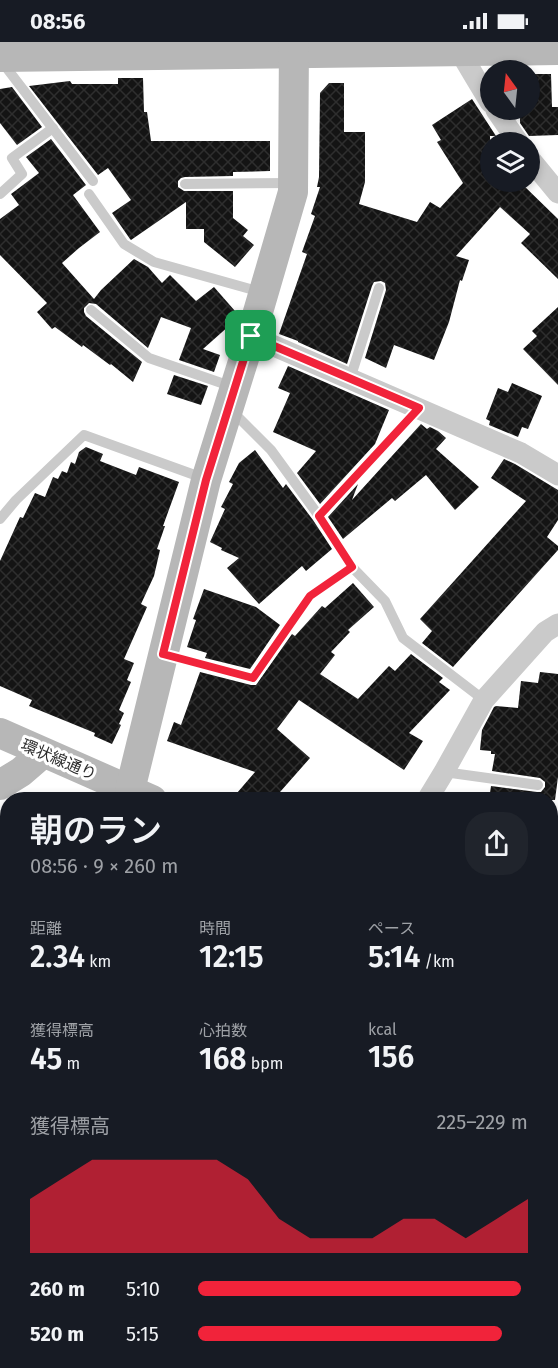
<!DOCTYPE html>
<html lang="ja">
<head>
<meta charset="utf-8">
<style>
	:root { --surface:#171b24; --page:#20242c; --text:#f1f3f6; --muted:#9ea1a6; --accent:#f1233a }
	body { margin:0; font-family:"Fira Sans","Noto Sans JP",sans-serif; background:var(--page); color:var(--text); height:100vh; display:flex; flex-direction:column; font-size:22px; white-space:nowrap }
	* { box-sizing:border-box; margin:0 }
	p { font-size:20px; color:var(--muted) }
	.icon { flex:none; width:33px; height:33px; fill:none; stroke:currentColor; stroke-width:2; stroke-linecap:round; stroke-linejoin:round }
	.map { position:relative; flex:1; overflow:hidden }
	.drawer { position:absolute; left:0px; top:750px; width:558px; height:576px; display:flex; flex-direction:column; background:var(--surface); border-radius:24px 24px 0 0; box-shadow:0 3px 9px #0003 }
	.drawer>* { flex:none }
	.needle { width:39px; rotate:345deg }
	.buttons { position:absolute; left:480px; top:18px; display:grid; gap:12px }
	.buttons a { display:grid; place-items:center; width:60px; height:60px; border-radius:50%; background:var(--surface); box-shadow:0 3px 9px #0003; font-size:30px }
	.pin { position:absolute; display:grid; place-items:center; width:51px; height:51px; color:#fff; margin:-26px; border-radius:12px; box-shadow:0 3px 9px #0006 }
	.round { display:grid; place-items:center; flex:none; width:63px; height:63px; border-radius:24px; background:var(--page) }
	.headline { display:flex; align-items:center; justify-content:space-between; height:102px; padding:0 30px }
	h1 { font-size:33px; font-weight:600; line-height:45px }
	.metrics { display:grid; grid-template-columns:repeat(3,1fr); gap:9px; height:102px; padding:6px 30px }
	.metrics div { display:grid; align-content:center }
	.metrics b { font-size:30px; font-weight:600 }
	.metrics small { font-size:16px; font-weight:400 }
	.metrics p { font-size:16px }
	.chart { height:168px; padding:12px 30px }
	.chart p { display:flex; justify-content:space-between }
	.chart svg { width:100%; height:108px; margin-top:6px; fill:var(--accent); opacity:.7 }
	ul { padding:0 30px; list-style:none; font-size:20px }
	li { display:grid; grid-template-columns:96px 72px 1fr; align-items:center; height:45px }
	li i { height:15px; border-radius:8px; background:var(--accent) }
	.status { display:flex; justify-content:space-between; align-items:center; height:42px; padding:0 30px; background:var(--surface); direction:ltr }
	.status svg { height:16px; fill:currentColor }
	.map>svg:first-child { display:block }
	.building { fill:url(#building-cross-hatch) }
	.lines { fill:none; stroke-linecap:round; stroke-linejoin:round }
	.path { stroke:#cacaca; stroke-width:4; stroke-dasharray:3 3; stroke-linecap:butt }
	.lane { stroke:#cacaca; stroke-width:10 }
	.street { stroke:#cacaca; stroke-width:21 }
	.secondary { stroke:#b7b7b7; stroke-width:30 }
	.route-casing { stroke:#fff; stroke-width:12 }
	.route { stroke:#f1233a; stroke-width:8 }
	.labels { text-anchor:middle; stroke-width:6; stroke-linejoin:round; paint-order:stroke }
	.street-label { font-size:16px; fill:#2d2d2d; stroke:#fff }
</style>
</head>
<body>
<div class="status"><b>08:56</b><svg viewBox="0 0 49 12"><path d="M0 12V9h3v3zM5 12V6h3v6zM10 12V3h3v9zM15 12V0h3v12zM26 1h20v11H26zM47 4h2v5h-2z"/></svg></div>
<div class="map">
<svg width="558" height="1326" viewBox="0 0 558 1326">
	<defs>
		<pattern id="building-cross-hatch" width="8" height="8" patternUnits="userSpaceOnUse" patternTransform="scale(1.5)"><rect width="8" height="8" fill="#141414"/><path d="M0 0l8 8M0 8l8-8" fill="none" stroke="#2e2e2e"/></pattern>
	</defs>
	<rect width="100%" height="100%" fill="#fff"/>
	<g class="building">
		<path d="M530,32H551L552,65H558V93L529,94L520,81V68H530Z"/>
		<path d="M118,36H143L144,70H147L151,99H270V129L233,130V134L185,135L181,136L178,139V145L184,149H233V176L248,188L243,194L254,203L235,225L204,200V187H186V160L131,198L130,197L112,171L131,158L108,126L98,133L29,44L70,39L72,42H118Z"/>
		<path d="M329,41H344V90H365V140L359,162L417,180L430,160L440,166L463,141L437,100L441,98L432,83L472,57L496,94H490V140H513L521,147V141L558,177V237L521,201L530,192L500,165L456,214L469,218L462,239L460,238L449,280L434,318L394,303L386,326L365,316L386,248L385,241L381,239L374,240L372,244L347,322L298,300V299L279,292L307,212L302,210L315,174L311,172L320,145H317L319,135L320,51Z"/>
		<path d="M12,45L42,85L17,103L0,81V47Z"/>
		<path d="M51,97L86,143L73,153L100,190L79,206L62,221L94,257L101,248L134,217L148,225L162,241L170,233L196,259L214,245L235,269L225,278L230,283L203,307L220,313L214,330L179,318L191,286L161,275L148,306L96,262L89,261L84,266V270L86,274L142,320L133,340L111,322L110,323L83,303L82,305L55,285L52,287L37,270L47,261L0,213V177L19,163L11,152L39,131L26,115Z"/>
		<path d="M558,265V343L523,307L537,294L532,289Z"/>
		<path d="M288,324L389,368L375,402L320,462L297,431L316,409L273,390L290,351L278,346Z"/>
		<path d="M174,333L208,344L201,363L167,352Z"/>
		<path d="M512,341L542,354L528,387L522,385L518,395L489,383L490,379L486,377L498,346L508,350Z"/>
		<path d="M421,382L427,387L430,385L438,389L446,396L436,407L479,445L455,468L426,433L395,459L392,456L343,497L328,475L358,442L352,458Z"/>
		<path d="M86,405L103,412L100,419L136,433L139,425L179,440L163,484H165L157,507L160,508L154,534L141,562L147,565L124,617L134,621L127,638L131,640L119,668L124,671L119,682L121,683L112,702L94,694L95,691L29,664L32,658L0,644V519L20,475L23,476L35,451L45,455L53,435L58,437L62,429L67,431L71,420L75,422L79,410Z"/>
		<path d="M255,408L283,446L286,442L313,478L332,507L306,529L302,524L259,562L227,526L239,516L221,508L222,506L210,500L225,467L221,465L233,442L229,440L239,421Z"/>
		<path d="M504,417L515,422L558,448V478L547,495L558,504V508L453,625L422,601L432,589L420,577L526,459L491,436Z"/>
		<path d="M353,541L374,565L348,588L350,590L331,610L335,613L320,632L358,657L389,624L395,629L411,612L443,636L439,640L450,648L409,691L423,699L404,728L299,658L277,687L310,716L273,758H231L255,730L167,699L174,680L181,683L200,630L251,643H256L292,592L295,594L322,564L325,566Z"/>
		<path d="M204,547L256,565L280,583L250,627L205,616L207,611L187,605L196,578L193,577Z"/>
		<path d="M540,630L558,632V735L555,758H489L491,744L537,750H541L545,745V740L540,736L492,729L495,712H491V709L480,708L482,688L494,665L496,664L518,666L521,639L538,641Z"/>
	</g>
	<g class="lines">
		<g class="path">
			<path d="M0,1161L5,1152"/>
			<path d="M0,1299L8,1303"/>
			<path d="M31,1318L43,1326"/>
		</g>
		<g class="lane">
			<path d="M2,20L93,139"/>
			<path d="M185,142L293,141"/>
			<path d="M0,152L22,132L12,116L53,86"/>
			<path d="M89,152L124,202L154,220L261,250"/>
			<path d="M91,268L149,316L233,345"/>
			<path d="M350,337L379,246"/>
			<path d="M231,368L271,408L319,474L352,525L385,559L403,596L484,658"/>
			<path d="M319,474L419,366"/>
			<path d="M0,477L16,458L84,393L203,436"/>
			<path d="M166,613L253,636L310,554L352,525"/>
			<path d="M444,730L538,743"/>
		</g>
		<g class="street">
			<path d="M460,10L476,37L490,60"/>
			<path d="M496,68L518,100"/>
			<path d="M530,117L558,151"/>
			<path d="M251,294L521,411L558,433"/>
			<path d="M427,758L444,730L484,658L545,590L558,582"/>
			<path d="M550,1228L558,1232"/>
			<path d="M312,1326L314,1318"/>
		</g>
		<g class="secondary">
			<path d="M0,15L558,8"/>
			<path d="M0,691L152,758"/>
			<path d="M0,743L21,730L43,711"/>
			<path d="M130,748L206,438L251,294L293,150L294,0"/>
			<path d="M550,878L558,879"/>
		</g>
	</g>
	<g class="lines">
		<defs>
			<path id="route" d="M251,294L419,366L319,474L352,525L310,554L253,636L163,612L206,438Z"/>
		</defs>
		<use href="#route" class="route-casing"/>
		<use href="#route" class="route"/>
	</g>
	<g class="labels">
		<g class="street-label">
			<text transform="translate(59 717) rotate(23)" y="6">環状線通り</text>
		</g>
	</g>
</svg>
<div class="buttons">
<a><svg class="needle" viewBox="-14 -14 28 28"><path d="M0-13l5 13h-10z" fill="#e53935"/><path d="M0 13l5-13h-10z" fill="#9ea1a6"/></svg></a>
<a><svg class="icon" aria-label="layers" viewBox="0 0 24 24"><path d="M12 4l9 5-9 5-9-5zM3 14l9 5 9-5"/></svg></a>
</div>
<div class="pin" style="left:251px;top:294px;background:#1e9e55"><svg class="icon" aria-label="arrive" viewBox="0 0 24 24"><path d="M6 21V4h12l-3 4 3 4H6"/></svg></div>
<section class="drawer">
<div class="headline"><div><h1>朝のラン</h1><p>08:56 · 9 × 260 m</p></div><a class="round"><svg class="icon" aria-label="share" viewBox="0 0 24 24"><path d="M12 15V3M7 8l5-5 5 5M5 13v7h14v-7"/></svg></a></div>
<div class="metrics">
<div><p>距離</p><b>2.34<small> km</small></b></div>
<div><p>時間</p><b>12:15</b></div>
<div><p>ペース</p><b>5:14<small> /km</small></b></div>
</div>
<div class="metrics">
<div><p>獲得標高</p><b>45<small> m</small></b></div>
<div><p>心拍数</p><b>168<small> bpm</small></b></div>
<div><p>kcal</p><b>156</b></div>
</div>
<div class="chart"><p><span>獲得標高</span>225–229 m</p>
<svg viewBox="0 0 160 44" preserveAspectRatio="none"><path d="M0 44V22L10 14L20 6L30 6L40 6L50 6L60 6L70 14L80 30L90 38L100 38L110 38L120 30L130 30L140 38L150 30L160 22V44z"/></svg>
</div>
<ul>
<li><b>260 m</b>5:10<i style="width:98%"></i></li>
<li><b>520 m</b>5:15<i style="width:92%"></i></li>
</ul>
</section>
</div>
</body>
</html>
